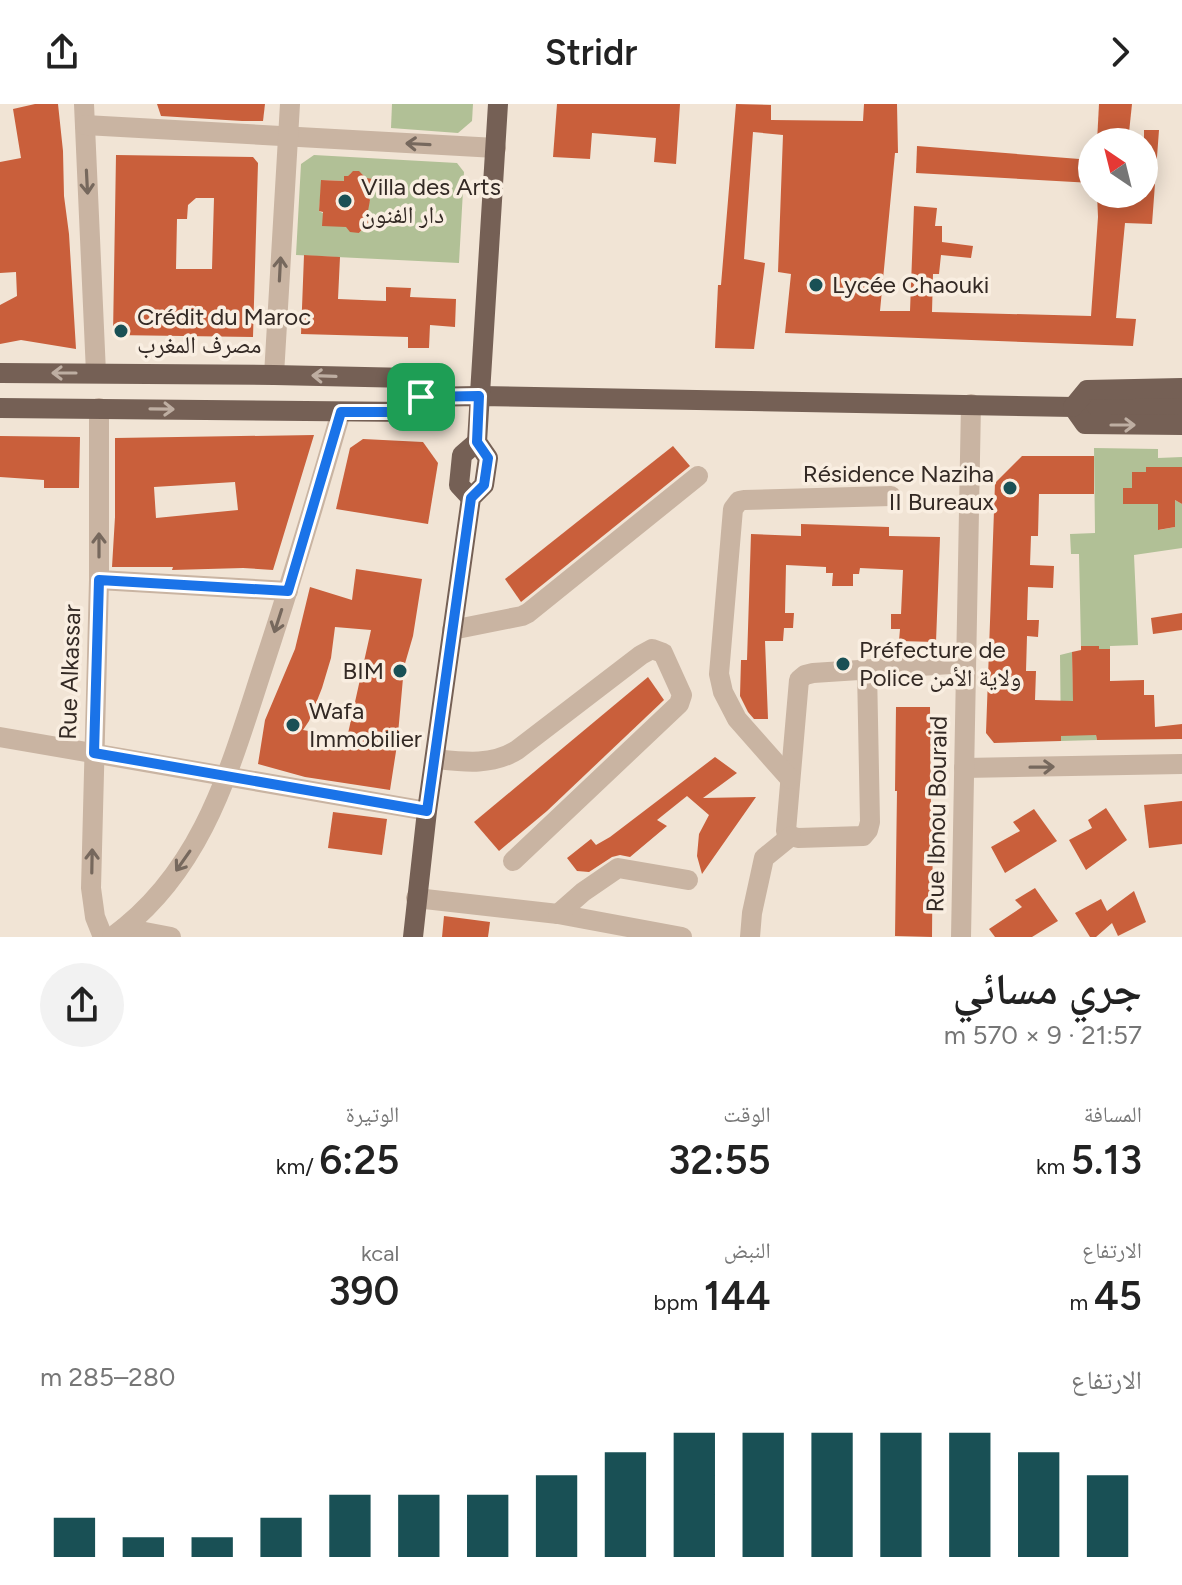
<!DOCTYPE html>
<html lang="ar">
<head>
<meta charset="utf-8">
<style>
	:root { --surface:#fff; --page:#f2f2f2; --text:#222; --muted:#767676; --accent:#195055 }
	body { margin:0; font-family:Figtree,"Noto Naskh Arabic",sans-serif; background:var(--page); color:var(--text); direction:rtl; height:100vh; display:flex; flex-direction:column; font-size:30px; white-space:nowrap }
	* { box-sizing:border-box; margin:0 }
	p { font-size:26px; color:var(--muted) }
	.icon { flex:none; width:44px; height:44px; fill:none; stroke:currentColor; stroke-width:2; stroke-linecap:round; stroke-linejoin:round }
	.map { position:relative; height:833px; overflow:hidden; direction:ltr }
	.panel { display:flex; flex-direction:column; background:var(--surface); flex:1 }
	.panel>* { flex:none }
	.needle { width:52px; rotate:325deg }
	.tools { position:absolute; left:1078px; top:24px; display:grid; gap:16px }
	.tools a { display:grid; place-items:center; width:80px; height:80px; border-radius:50%; background:var(--surface); box-shadow:0 4px 20px #0003; font-size:40px }
	.pin { position:absolute; display:grid; place-items:center; width:68px; height:68px; color:#fff; margin:-34px; border-radius:16px; box-shadow:0 4px 12px #0006 }
	.round { display:grid; place-items:center; flex:none; width:84px; height:84px; border-radius:42px; background:var(--page) }
	.overview { display:flex; align-items:center; justify-content:space-between; height:136px; padding:0 40px }
	h1 { font-size:44px; font-weight:600; line-height:60px }
	.stats { display:grid; grid-template-columns:repeat(3,1fr); gap:12px; height:136px; padding:8px 40px }
	.stats div { display:grid; align-content:center }
	.stats b { font-size:40px; font-weight:600 }
	.stats small { font-size:22px; font-weight:400 }
	.stats p { font-size:22px }
	.chart { height:224px; padding:16px 40px }
	.chart p { display:flex; justify-content:space-between }
	.chart svg { width:100%; height:144px; margin-top:8px; stroke:var(--accent); stroke-width:6 }
	header { display:flex; justify-content:space-between; align-items:center; height:104px; padding:0 40px; background:var(--surface); font-size:36px; font-weight:600 }
	.map>svg:first-child { display:block }
	.green { fill:#b1c096; fill-rule:evenodd }
	.building { fill:#c95f3b; fill-rule:evenodd }
	.lines { fill:none; stroke-linecap:round; stroke-linejoin:round }
	.minor { stroke:#c9b4a2; stroke-width:20 }
	.major { stroke:#756055; stroke-width:20 }
	.oneway { stroke:#76685d }
	.oneway2 { stroke:#beaea2 }
	.route-casing { stroke:#fff; stroke-width:16 }
	.route { stroke:#1a73e8; stroke-width:10 }
	.poi-dot { fill:#195055; stroke:#f9eee1; stroke-width:3 }
	.labels { text-anchor:middle; stroke-width:7; stroke-linejoin:round; paint-order:stroke }
	.poi-label { font-size:24px; fill:#332924; stroke:#f9eee1; text-anchor:start }
	.street-label { font-size:24px; fill:#332924; stroke:#f9eee1 }
</style>
</head>
<body>
<header><svg class="icon" aria-label="forward" viewBox="0 0 24 24"><path d="M9 5l7 7-7 7"/></svg>Stridr<svg class="icon" aria-label="share" viewBox="0 0 24 24"><path d="M12 15V3M7 8l5-5 5 5M5 13v7h14v-7"/></svg></header>
<div class="map">
<svg width="1182" height="833" viewBox="0 0 1182 833">
	<rect width="100%" height="100%" fill="#f1e4d5"/>
	<g class="green">
		<path d="M392,0H473L472,17L458,29L391,24Z"/>
		<path d="M314,51L457,59L464,68L459,159L296,151L301,60ZM357,67L362,70L372,86L367,90L370,96L366,106L370,110L368,119L359,129L319,107L322,76L344,77L351,69Z"/>
		<path d="M1094,344L1158,345V354L1182,353V363H1146V368L1132,384H1123L1124,400H1144V396L1158,385L1159,426L1175,423V396L1182,400V444L1134,451L1138,541L1110,542V545H1099V542H1081L1079,450H1071L1070,430L1095,429Z"/>
		<path d="M1072,548L1073,588H1086L1082,631H1096L1097,636L1061,637L1060,551Z"/>
	</g>
	<g class="building">
		<path d="M35,0H58L63,47L64,92L69,130L76,245L21,236L0,240V201L17,192L16,168L0,169V58L21,54L13,5Z"/>
		<path d="M157,0H265L263,17H242L161,12Z"/>
		<path d="M557,0H680L676,60L654,58L656,34L592,29L590,55L553,53Z"/>
		<path d="M736,0L771,1V16L863,17L864,0H897L898,49H895L880,207H910L914,102L937,104L935,122H942V138L973,142L971,154L941,151L939,170H933L932,208L1091,212L1098,113L1097,90H1154H1144V26H1159L1152,120L1125,119L1116,214L1136,215L1133,242L785,229L791,170L778,168L783,31L753,28L744,155L765,159L754,245L715,244L718,181H721Z"/>
		<path d="M1099,0H1132L1128,38H1097Z"/>
		<path d="M917,42L1092,56V79L916,69Z"/>
		<path d="M116,51L253,53L258,59L253,233L113,231ZM196,94H214L212,165H176L177,115H187L188,101Z"/>
		<path d="M353,67H359L366,74L373,75L372,86L367,89L370,96L368,107L370,110L368,119L359,129L350,128L346,123L322,122L323,108L319,107L321,76L344,77V72H348Z"/>
		<path d="M304,151L340,153L338,195L386,197V183L411,184L410,193L456,195L455,223L430,221L429,244H408V233L301,230Z"/>
		<path d="M314,331L273,466L243,464L172,466L173,463H112L115,413V334ZM235,378L238,406L156,414L154,383Z"/>
		<path d="M0,332L80,333L79,384H44V376L0,373Z"/>
		<path d="M363,335L423,338L438,359L428,420L336,405L350,344Z"/>
		<path d="M673,342L690,362L521,498L505,475Z"/>
		<path d="M1022,352H1094V390H1039L1038,432H1031L1030,461L1054,462L1053,484L1028,483L1027,516H1039L1038,533L1027,532L1026,567H1036L1035,596L1073,597L1072,548L1081,546V542H1099V545H1110V577L1144,576V591H1154L1155,623L1182,620V635L1097,636L1096,631L1061,632V637L994,639L986,629L995,379Z"/>
		<path d="M1146,363H1182V400L1175,396V423L1158,426V400H1123V384H1132V368H1146Z"/>
		<path d="M801,420L889,423V432L940,433L936,538L899,537L900,525H891V510H901L903,466L860,464L859,470H853V482H832L833,469H826V463L786,461L785,509H794L793,524H784L783,537H765L768,615H754L748,608L740,592L741,556H747L751,430L801,432Z"/>
		<path d="M356,465L422,475L413,532L404,563L397,641L390,686L305,673L258,660L265,616L295,545L310,483L352,496ZM335,523L371,526L347,634L303,626L309,617L322,584L331,554Z"/>
		<path d="M1182,509V526L1153,530L1151,514Z"/>
		<path d="M648,573L664,596L547,707L499,747L474,718Z"/>
		<path d="M896,603H930L931,710H933L932,833L895,832L897,687H895Z"/>
		<path d="M715,653L737,669L703,694L756,693L702,770L697,752L699,730L709,711L687,692L657,716L667,722L630,753L620,751L612,753L589,768L577,767L567,754L591,735L596,741L610,733Z"/>
		<path d="M1182,697V740L1149,744L1144,701Z"/>
		<path d="M1106,704L1127,736L1086,766L1069,736L1092,724L1088,716Z"/>
		<path d="M1034,705L1057,737L1005,769L991,743L1020,727L1013,718Z"/>
		<path d="M333,708L387,715L382,751L328,744Z"/>
		<path d="M1035,784L1058,817L1032,833H995L989,825L1022,803L1015,796Z"/>
		<path d="M1134,787L1146,818L1118,832L1112,819L1096,833H1090L1075,809L1101,795L1107,807Z"/>
		<path d="M444,812L490,818L488,833H442Z"/>
	</g>
	<g class="lines">
		<g class="minor">
			<path d="M84,0L96,269"/>
			<path d="M85,21L496,44"/>
			<path d="M274,271L290,0"/>
			<path d="M99,304V476L91,784L95,813L103,833"/>
			<path d="M99,476L288,487"/>
			<path d="M452,526L522,512L528,509L698,372"/>
			<path d="M867,566L870,718L868,726L863,732L798,734L791,732L786,727L799,576L805,571L813,569L966,559"/>
			<path d="M0,633L427,707"/>
			<path d="M435,655C463,658 492,662 517,646L641,551L652,545L663,549L682,591L679,600L513,757"/>
			<path d="M964,664L1182,660"/>
			<path d="M790,675L737,615L723,588L719,570L733,405L739,397L744,396L891,392"/>
			<path d="M416,794L558,810L682,833"/>
			<path d="M558,810L583,788L618,764L688,776"/>
			<path d="M124,824L171,833"/>
			<path d="M112,833C205,766 231,660 265,557C292,475 317,391 341,308"/>
			<path d="M750,833L752,809L764,754L791,732"/>
			<path d="M961,833L971,300"/>
		</g>
		<g class="major">
			<path d="M0,269L274,271L410,274L421,293"/>
			<path d="M421,293L479,292L1073,303L1182,302"/>
			<path d="M1073,303L1085,320L1182,321"/>
			<path d="M1073,303L1087,286L1182,284"/>
			<path d="M0,304L409,308L421,293"/>
			<path d="M471,394L459,381L462,351L477,338"/>
			<path d="M413,833L427,707L471,394L484,381L488,354L477,338L498,0"/>
		</g>
	</g>
	<defs><path id="oneway-shaft" d="M-6 0H5M1.5-3L5.5 0L1.5 3" fill="none" stroke-width="1.6" stroke-linecap="round" stroke-linejoin="round" transform="scale(2)"/></defs>
	<g class="oneway">
		<use href="#oneway-shaft" transform="translate(418 40) rotate(-177)"/>
		<use href="#oneway-shaft" transform="translate(87 78) rotate(87)"/>
		<use href="#oneway-shaft" transform="translate(280 165) rotate(-87)"/>
		<use href="#oneway-shaft" transform="translate(99 441) rotate(-90)"/>
		<use href="#oneway-shaft" transform="translate(278 517) rotate(108)"/>
		<use href="#oneway-shaft" transform="translate(1042 663) rotate(-1)"/>
		<use href="#oneway-shaft" transform="translate(92 757) rotate(-89)"/>
		<use href="#oneway-shaft" transform="translate(183 757) rotate(125)"/>
	</g>
	<g class="oneway2">
		<use href="#oneway-shaft" transform="translate(64 269) rotate(-180)"/>
		<use href="#oneway-shaft" transform="translate(324 272) rotate(-178)"/>
		<use href="#oneway-shaft" transform="translate(162 305) rotate(1)"/>
		<use href="#oneway-shaft" transform="translate(1123 321)"/>
	</g>
	<g class="lines">
		<defs>
			<path id="route" d="M479,292L477,338L488,354L484,381L471,394L427,707L94,649L99,476L288,487L341,308H409L421,293Z"/>
		</defs>
		<use href="#route" class="route-casing"/>
		<use href="#route" class="route"/>
	</g>
	<g class="poi-dot">
		<circle cx="345" cy="97" r="8"/>
		<circle cx="816" cy="181" r="8"/>
		<circle cx="121" cy="227" r="8"/>
		<circle cx="1010" cy="384" r="8"/>
		<circle cx="843" cy="560" r="8"/>
		<circle cx="400" cy="567" r="8"/>
		<circle cx="293" cy="621" r="8"/>
	</g>
	<g class="labels">
		<g class="poi-label">
			<text x="361" y="91">Villa des Arts<tspan x="361" dy="28">دار الفنون</tspan></text>
			<text x="832" y="189">Lycée Chaouki</text>
			<text x="137" y="221">Crédit du Maroc<tspan x="137" dy="28">مصرف المغرب</tspan></text>
			<text x="994" y="378" text-anchor="end">Résidence Naziha<tspan x="994" dy="28">II Bureaux</tspan></text>
			<text x="859" y="554">Préfecture de<tspan x="859" dy="28">Police ولاية الأمن</tspan></text>
			<text x="384" y="575" text-anchor="end">BIM</text>
			<text x="309" y="615">Wafa<tspan x="309" dy="28">Immobilier</tspan></text>
		</g>
		<g class="street-label">
			<text transform="translate(70 568) rotate(-88)" y="8">Rue Alkassar</text>
			<text transform="translate(937 710) rotate(-89)" y="8">Rue Ibnou Bouraid</text>
		</g>
	</g>
</svg>
<div class="tools">
<a><svg class="needle" viewBox="-14 -14 28 28"><path d="M0-13l5 13h-10z" fill="#e53935"/><path d="M0 13l5-13h-10z" fill="#767676"/></svg></a>
</div>
<div class="pin" style="left:421px;top:293px;background:#1e9e55"><svg class="icon" aria-label="arrive" viewBox="0 0 24 24"><path d="M6 21V4h12l-3 4 3 4H6"/></svg></div>
</div>
<section class="panel">
<div class="overview"><div><h1>جري مسائي</h1><p>21:57 · 9 × 570 m</p></div><a class="round"><svg class="icon" aria-label="share" viewBox="0 0 24 24"><path d="M12 15V3M7 8l5-5 5 5M5 13v7h14v-7"/></svg></a></div>
<div class="stats">
<div><p>المسافة</p><b>5.13<small> km</small></b></div>
<div><p>الوقت</p><b>32:55</b></div>
<div><p>الوتيرة</p><b>6:25<small> /km</small></b></div>
</div>
<div class="stats">
<div><p>الارتفاع</p><b>45<small> m</small></b></div>
<div><p>النبض</p><b>144<small> bpm</small></b></div>
<div><p>kcal</p><b>390</b></div>
</div>
<div class="chart"><p><span>الارتفاع</span>280–285 m</p>
<svg viewBox="0 0 160 44" preserveAspectRatio="none"><path d="M5 44V32M15 44V38M25 44V38M35 44V32M45 44V25M55 44V25M65 44V25M75 44V19M85 44V12M95 44V6M105 44V6M115 44V6M125 44V6M135 44V6M145 44V12M155 44V19"/></svg>
</div>
</section>
</body>
</html>
